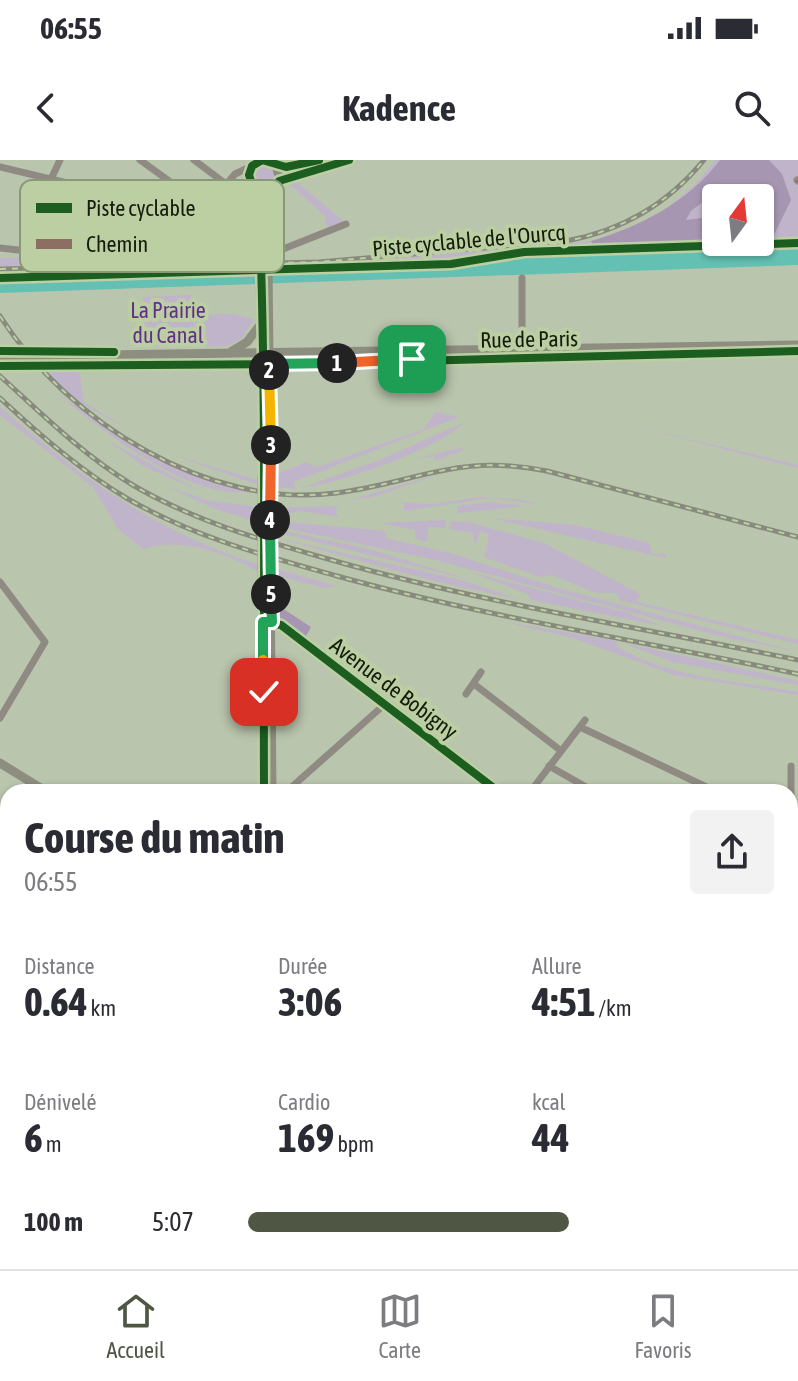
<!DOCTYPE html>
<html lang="fr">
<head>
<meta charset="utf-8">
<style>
	:root { --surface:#fff; --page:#f2f2f3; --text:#2b2b33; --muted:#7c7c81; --line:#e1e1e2; --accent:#4f5744 }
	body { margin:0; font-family:"Asap Condensed",sans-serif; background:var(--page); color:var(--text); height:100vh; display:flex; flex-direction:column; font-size:30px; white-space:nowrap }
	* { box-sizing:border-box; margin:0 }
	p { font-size:26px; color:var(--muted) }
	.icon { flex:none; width:44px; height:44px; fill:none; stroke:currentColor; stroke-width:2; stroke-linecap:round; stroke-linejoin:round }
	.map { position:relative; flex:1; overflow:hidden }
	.side { position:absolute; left:0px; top:624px; width:798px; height:486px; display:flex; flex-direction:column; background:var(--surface); border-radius:24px 24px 0 0; box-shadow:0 2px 6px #0004 }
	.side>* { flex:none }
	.needle { width:52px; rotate:15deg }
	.buttons { position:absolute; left:702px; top:24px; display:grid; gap:16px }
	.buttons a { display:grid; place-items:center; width:72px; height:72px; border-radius:8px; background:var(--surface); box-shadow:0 2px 6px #0004; font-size:40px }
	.pin { position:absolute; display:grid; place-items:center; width:68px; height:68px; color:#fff; margin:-34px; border-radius:16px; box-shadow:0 4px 12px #0006 }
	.km { position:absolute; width:40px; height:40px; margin:-20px; border-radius:50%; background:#222; color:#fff; font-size:22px; line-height:40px; text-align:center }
	.round { display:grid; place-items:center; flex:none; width:84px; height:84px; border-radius:8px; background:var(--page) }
	.headline { display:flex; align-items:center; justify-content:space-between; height:136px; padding:0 24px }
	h1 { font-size:44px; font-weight:700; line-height:60px }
	.metrics { display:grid; grid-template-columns:repeat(3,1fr); gap:12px; height:136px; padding:8px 24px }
	.metrics div { display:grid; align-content:center }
	.metrics b { font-size:40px; font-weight:700 }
	.metrics small { font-size:22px; font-weight:400 }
	.metrics p { font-size:22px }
	ul { padding:0 24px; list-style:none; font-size:26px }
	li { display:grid; grid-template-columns:128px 96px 1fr; align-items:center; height:60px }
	li i { height:20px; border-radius:10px; background:var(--accent) }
	.status { display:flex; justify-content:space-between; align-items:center; height:56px; padding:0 40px; background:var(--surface); direction:ltr }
	.status svg { height:22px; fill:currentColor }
	header { display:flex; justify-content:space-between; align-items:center; height:104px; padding:0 24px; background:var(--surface); font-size:36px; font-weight:700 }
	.dock { display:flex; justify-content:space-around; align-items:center; height:112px; border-top:2px solid var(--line); background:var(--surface); font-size:22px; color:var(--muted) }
	.dock a { display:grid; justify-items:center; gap:4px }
	.dock .on { color:var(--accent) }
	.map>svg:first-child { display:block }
	.green { fill:#c0b4ca; fill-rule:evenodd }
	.forest { fill:#a696b2 }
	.water { fill:#63c0b2 }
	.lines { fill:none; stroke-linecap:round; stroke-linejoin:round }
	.minor { stroke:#8f8b83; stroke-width:7 }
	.major { stroke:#8d8e80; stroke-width:9 }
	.rail-casing { stroke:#878a7d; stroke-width:5 }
	.rail { stroke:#bbcfa3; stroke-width:2; stroke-dasharray:6; stroke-linecap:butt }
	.major-bridge { stroke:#8d8e80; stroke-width:9 }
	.quiet { stroke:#8d6e63; stroke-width:6; stroke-dasharray:12 6; stroke-linecap:butt }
	.cycleway-casing { stroke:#bbcfa3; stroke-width:13 }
	.cycleway { stroke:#1b5e20; stroke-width:8 }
	.split-1-casing { stroke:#fff; stroke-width:16 }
	.split-2-casing { stroke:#fff; stroke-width:16 }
	.split-3-casing { stroke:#fff; stroke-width:16 }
	.split-4-casing { stroke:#fff; stroke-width:16 }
	.split-5-casing { stroke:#fff; stroke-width:16 }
	.split-6-casing { stroke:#fff; stroke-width:16 }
	.split-7-casing { stroke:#fff; stroke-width:16 }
	.split-1 { stroke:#f0652b; stroke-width:10 }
	.split-2 { stroke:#22a559; stroke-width:10 }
	.split-3 { stroke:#f5b400; stroke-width:10 }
	.split-4 { stroke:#f0652b; stroke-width:10 }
	.split-5 { stroke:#22a559; stroke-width:10 }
	.split-6 { stroke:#22a559; stroke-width:10 }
	.split-7 { stroke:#f5b400; stroke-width:10 }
	.labels { text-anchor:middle; stroke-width:8; stroke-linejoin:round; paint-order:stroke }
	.street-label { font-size:22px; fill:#151c0c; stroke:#bbcfa3 }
	.park-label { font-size:22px; fill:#623187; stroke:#bbcfa3 }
	.key { fill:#bbcfa3; stroke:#899976; stroke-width:2 }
	.key-label { font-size:22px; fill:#151c0c }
</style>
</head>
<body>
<div class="status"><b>06:55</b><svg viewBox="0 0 49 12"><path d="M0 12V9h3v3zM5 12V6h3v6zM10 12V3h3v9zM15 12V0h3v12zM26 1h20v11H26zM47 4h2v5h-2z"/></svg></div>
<header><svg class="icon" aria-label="back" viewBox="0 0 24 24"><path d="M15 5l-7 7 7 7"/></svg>Kadence<svg class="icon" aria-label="search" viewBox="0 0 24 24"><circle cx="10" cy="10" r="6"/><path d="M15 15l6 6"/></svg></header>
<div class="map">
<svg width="798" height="1109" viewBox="0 0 798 1109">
	<rect width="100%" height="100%" fill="#bac5ad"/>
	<g class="green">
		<path d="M715,0H798V82L524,90L450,103L306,105L592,81L642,63L668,47L697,23ZM716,38H760V82H716Z"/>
		<circle cx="264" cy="16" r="12"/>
		<path d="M295,21L344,61L327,68L325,56L292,26L288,28Z"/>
		<path d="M50,97L89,102L0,106V98Z"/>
		<path d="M251,106L252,110L0,116V110Z"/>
		<path d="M191,135V155L231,154L254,159L242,178L227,186L145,187L143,137Z"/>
		<path d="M79,210L84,242L135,274L81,243L44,211Z"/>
		<path d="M56,232C125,279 163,310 248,332C187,339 100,269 56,232Z"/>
		<path d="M0,247C84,320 151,369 259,405L258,411C224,393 181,376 143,389L118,369L93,327L0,255Z"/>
		<path d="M435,252L459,257L294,322L295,329L275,327V315L305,302L317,307L424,269Z"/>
		<path d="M463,263C444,286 334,326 301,328L377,301Z"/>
		<path d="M630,265L798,305V308L778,303Z"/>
		<path d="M105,279L200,331L145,307Z"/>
		<path d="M460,288L464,290L414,309L436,301L434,296L414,299Z"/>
		<path d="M173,295L258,320V325Z"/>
		<path d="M442,313L373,337L350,340Z"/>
		<path d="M166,326L210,341L259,347L258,362L213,348Z"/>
		<path d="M478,337L518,339L543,345L491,338L404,351V343L433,344Z"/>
		<path d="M489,342L525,346L458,353L457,346Z"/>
		<path d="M338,346L335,350L338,357L302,351L276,356V348Z"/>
		<path d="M490,358L576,365L649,383L652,394H666L665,398Z"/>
		<path d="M446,360L445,368L428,367L427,382L415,379V370L379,363Z"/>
		<path d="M276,361L386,371L385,378L450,393L558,428L798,492L720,476L435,400L276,366Z"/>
		<path d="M451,361L467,362L544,383L640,434L637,442L798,480V484L619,440L617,433H596L552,415L540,417L484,397L489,375L480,371L475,386L473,373L449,369Z"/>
		<path d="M276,369L369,389L471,420L276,372Z"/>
		<path d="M274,377L461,420L522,440L430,420Z"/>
		<path d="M276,409L336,426L325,428L275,415Z"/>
		<path d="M470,412L628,453L662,466L531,440L528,434Z"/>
		<path d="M500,461L617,481L616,486C668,518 739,521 798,532V535L674,515L573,478Z"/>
		<path d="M623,483L798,521V525L672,502Z"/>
		<path d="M8,791V1102H52L42,1109H0V800Z"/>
	</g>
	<g class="forest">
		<path d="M720,0H769L782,14L791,40L772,79H760V38H732L723,26L691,51L686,60L708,57L716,67V81L593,85L591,81C640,67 689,41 720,0Z"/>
		<path d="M275,415L280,416L282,448L311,467L306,476L278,456Z"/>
		<path d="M0,937L8,943V977L0,983Z"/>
	</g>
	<path class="water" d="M798,86V105L0,133V120L451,105L519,98L522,94Z"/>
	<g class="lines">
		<g class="minor">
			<path d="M140,0L183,31L186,43L200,52"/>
			<path d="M194,0L226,24"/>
			<path d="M0,7L176,49L186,43"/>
			<path d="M51,19L60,0"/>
			<path d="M797,20L798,21"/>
			<path d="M130,81L169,90L235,14L252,6"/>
			<path d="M0,88L91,98L115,35"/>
			<path d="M268,95L346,64"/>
			<path d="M522,118V190"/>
			<path d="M0,422L45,482L0,558"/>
			<path d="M265,462L281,465L499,632"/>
			<path d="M474,524L560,590"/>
			<path d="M466,534L481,512"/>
			<path d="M580,567L717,632"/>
			<path d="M549,606L595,632"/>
			<path d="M791,606V697L798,755"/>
			<path d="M286,632L385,544"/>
			<path d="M530,632L585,560"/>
			<path d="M5,705L8,704"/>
			<path d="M790,787L798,785"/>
			<path d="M790,866L798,856"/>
			<path d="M790,894L798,903"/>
			<path d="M790,966L798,979"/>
			<path d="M790,1086L798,1080"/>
			<path d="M124,1102L129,1109"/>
			<path d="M472,1102L477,1109"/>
			<path d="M634,1102V1109"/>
			<path d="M787,1102L792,1109"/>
			<path d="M52,1109L61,1102"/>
			<path d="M105,1109L113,1102"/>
			<path d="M226,1109L233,1102"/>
			<path d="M299,1109L309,1102"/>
			<path d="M435,1109L444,1102"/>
			<path d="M755,1109L766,1102"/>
		</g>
		<g class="major">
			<path d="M276,6L319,0"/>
			<path d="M279,21L349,0"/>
			<path d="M260,91L259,41L249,15L255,3L265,0L276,6L280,19L269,48L268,95"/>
			<path d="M268,106L270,296"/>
			<path d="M260,129L265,259"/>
			<path d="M232,191L247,182L261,164"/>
			<path d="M33,196L798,185"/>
			<path d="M39,202L302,204L798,191"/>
			<path d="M262,318L265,286"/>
			<path d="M262,409L264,632"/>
			<path d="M270,411L272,632"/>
			<path d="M0,603L47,632"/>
			<path d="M713,1102L718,1109"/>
			<path d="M272,1109L273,1102"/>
		</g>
		<defs>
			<g id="rail">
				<path d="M0,109L319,102L566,81C621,71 668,44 704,0"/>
				<path d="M0,156C67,261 208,350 336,333C419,322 458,293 547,311L798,377"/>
				<path d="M0,216C42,254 82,294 131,324C195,362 265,381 335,401C487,444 643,468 798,500"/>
				<path d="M0,238C40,275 81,311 128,339C194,377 265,396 337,416C489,458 644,481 798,514"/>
			</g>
		</defs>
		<use href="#rail" class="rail-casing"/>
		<use href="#rail" class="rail"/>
		<g class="major-bridge">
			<path d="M260,91V129"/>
			<path d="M268,95V106"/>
			<path d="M0,202H39"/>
			<path d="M262,409V318"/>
			<path d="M270,411V296"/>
		</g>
		<g class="quiet">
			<path d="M797,20L798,21"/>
			<path d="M790,894L798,903"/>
			<path d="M790,966L798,979"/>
		</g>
		<defs>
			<g id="cycleway">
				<path d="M268,61L272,33L279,21L349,0"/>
				<path d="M0,118L451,104L524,92L798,83"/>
				<path d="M0,191L114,192"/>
				<path d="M0,206L302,204L798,191"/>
				<path d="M263,462L281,465L499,632"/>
				<path d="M264,632C263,436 267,241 259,45L249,15L252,6L262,0L286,7L319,0"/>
			</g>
		</defs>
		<use href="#cycleway" class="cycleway-casing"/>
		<use href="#cycleway" class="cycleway"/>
	</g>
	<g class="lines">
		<defs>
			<path id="split-1" d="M337,203L412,199"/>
			<path id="split-2" d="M269,210V204L337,203"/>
			<path id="split-3" d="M269,210L271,285"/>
			<path id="split-4" d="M270,360L271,285"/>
			<path id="split-5" d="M270,360L271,434"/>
			<path id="split-6" d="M263,500V462H272L271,434"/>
			<path id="split-7" d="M263,500L264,532"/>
		</defs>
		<use href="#split-1" class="split-1-casing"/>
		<use href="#split-2" class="split-2-casing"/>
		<use href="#split-3" class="split-3-casing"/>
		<use href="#split-4" class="split-4-casing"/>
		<use href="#split-5" class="split-5-casing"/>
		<use href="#split-6" class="split-6-casing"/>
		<use href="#split-7" class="split-7-casing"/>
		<use href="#split-1" class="split-1"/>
		<use href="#split-2" class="split-2"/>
		<use href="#split-3" class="split-3"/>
		<use href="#split-4" class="split-4"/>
		<use href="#split-5" class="split-5"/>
		<use href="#split-6" class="split-6"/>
		<use href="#split-7" class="split-7"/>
	</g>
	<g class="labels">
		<g class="street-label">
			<text transform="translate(469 80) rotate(-5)" y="8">Piste cyclable de l'Ourcq</text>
			<text transform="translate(529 179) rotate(-1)" y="8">Rue de Paris</text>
			<text transform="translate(394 528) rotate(37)" y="8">Avenue de Bobigny</text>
		</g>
		<g class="park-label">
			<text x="168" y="158">La Prairie<tspan x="168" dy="25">du Canal</tspan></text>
		</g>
	</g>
	<rect x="20" y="20" width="264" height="92" rx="12" class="key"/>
	<rect x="36" y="43" width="36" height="10" fill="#1b5e20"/>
	<rect x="36" y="79" width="36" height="10" fill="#8d6e63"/>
	<g class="key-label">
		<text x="86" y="56">Piste cyclable</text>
		<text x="86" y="92">Chemin</text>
	</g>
</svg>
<div class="buttons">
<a><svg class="needle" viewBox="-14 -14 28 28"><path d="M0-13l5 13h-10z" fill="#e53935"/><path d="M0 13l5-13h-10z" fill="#7c7c81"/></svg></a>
</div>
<div class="pin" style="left:412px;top:199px;background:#1e9e55"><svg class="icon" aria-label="arrive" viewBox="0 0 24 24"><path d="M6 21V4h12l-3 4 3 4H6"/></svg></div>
<div class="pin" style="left:264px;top:532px;background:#d93025"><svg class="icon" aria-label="check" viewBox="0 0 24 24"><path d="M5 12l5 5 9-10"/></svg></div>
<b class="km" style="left:337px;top:203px">1</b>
<b class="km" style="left:269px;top:210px">2</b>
<b class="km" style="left:271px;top:285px">3</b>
<b class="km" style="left:270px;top:360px">4</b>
<b class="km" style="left:271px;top:434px">5</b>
<section class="side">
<div class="headline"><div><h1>Course du matin</h1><p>06:55</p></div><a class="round"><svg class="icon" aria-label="share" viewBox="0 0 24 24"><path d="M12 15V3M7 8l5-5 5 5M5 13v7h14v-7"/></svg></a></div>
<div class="metrics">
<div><p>Distance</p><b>0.64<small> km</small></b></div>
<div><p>Durée</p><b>3:06</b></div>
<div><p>Allure</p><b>4:51<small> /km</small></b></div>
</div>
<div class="metrics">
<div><p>Dénivelé</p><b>6<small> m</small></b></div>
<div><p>Cardio</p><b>169<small> bpm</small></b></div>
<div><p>kcal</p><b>44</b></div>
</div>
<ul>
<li><b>100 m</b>5:07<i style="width:61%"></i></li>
</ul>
</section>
</div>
<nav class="dock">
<a class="on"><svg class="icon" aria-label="home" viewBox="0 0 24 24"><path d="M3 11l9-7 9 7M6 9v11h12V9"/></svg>Accueil</a>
<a><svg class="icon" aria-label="map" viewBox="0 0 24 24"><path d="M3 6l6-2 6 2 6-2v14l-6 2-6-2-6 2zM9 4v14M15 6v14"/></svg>Carte</a>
<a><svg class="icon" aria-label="saved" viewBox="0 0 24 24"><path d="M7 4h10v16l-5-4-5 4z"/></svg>Favoris</a>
</nav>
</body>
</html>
